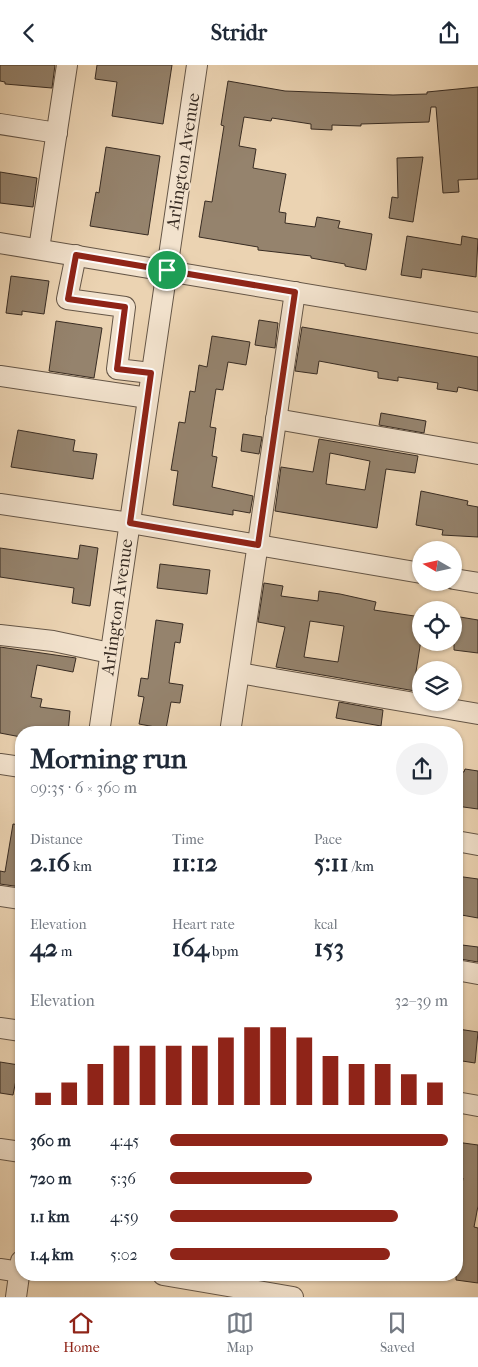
<!DOCTYPE html>
<html lang="en">
<head>
<meta charset="utf-8">
<style>
	:root { --surface:#fff; --page:#f2f2f3; --text:#1f2937; --muted:#747a83; --line:#e0e1e3; --accent:#8f2418 }
	body { margin:0; font-family:"IM FELL French Canon",serif; background:var(--page); color:var(--text); height:100vh; display:flex; flex-direction:column; font-size:19px; white-space:nowrap }
	* { box-sizing:border-box; margin:0 }
	p { font-size:16px; color:var(--muted) }
	.icon { flex:none; width:28px; height:28px; fill:none; stroke:currentColor; stroke-width:2; stroke-linecap:round; stroke-linejoin:round }
	.map { position:relative; flex:1; overflow:hidden }
	.drawer { position:absolute; left:15px; top:661px; width:448px; height:555px; display:flex; flex-direction:column; background:var(--surface); border-radius:20px; box-shadow:0 1px 4px #0004 }
	.drawer>* { flex:none }
	.needle { width:32px; rotate:279deg }
	.tools { position:absolute; left:412px; top:476px; display:grid; gap:10px }
	.tools a { display:grid; place-items:center; width:50px; height:50px; border-radius:50%; background:var(--surface); box-shadow:0 1px 4px #0004; font-size:25px }
	.pin { position:absolute; display:grid; place-items:center; width:42px; height:42px; color:#fff; margin:-21px; border:2px solid #fff; border-radius:50%; box-shadow:0 1px 5px #0007 }
	.round { display:grid; place-items:center; flex:none; width:52px; height:52px; border-radius:26px; background:var(--page) }
	.headline { display:flex; align-items:center; justify-content:space-between; height:85px; padding:0 15px }
	h1 { font-size:28px; font-weight:700; line-height:38px }
	.stats { display:grid; grid-template-columns:repeat(3,1fr); gap:8px; height:85px; padding:5px 15px }
	.stats div { display:grid; align-content:center }
	.stats b { font-size:25px; font-weight:700 }
	.stats small { font-size:14px; font-weight:400 }
	.stats p { font-size:14px }
	.chart { height:140px; padding:10px 15px }
	.chart p { display:flex; justify-content:space-between }
	.chart svg { width:100%; height:90px; margin-top:5px; stroke:var(--accent); stroke-width:6 }
	ul { padding:0 15px; list-style:none; font-size:16px }
	li { display:grid; grid-template-columns:80px 60px 1fr; align-items:center; height:38px }
	li i { height:12px; border-radius:6px; background:var(--accent) }
	header { display:flex; justify-content:space-between; align-items:center; height:65px; padding:0 15px; background:var(--surface); font-size:22px; font-weight:700 }
	.dock { display:flex; justify-content:space-around; align-items:center; height:70px; border-top:1px solid var(--line); background:var(--surface); font-size:14px; color:var(--muted) }
	.dock a { display:grid; justify-items:center; gap:2px }
	.dock .on { color:var(--accent) }
	.map>svg:first-child { display:block }
	.building { fill:#95836d; stroke:#382c23; fill-rule:evenodd }
	.lines { fill:none; stroke-linecap:round; stroke-linejoin:round }
	.minor-casing { stroke:#655647; stroke-width:22 }
	.minor { stroke:#f2e2cd; stroke-width:20 }
	.route-casing { stroke:#fff; stroke-width:10 }
	.route { stroke:#8f2418; stroke-width:6 }
	.labels { text-anchor:middle; stroke-width:4; stroke-linejoin:round; paint-order:stroke }
	.street-label { font-size:18px; fill:#382c23; stroke:#f2e2cd }
</style>
</head>
<body>
<header><svg class="icon" aria-label="back" viewBox="0 0 24 24"><path d="M15 5l-7 7 7 7"/></svg>Stridr<svg class="icon" aria-label="share" viewBox="0 0 24 24"><path d="M12 15V3M7 8l5-5 5 5M5 13v7h14v-7"/></svg></header>
<div class="map">
<svg width="478" height="1232" viewBox="0 0 478 1232">
	<rect width="100%" height="100%" fill="#ebd3b2"/>
	<filter id="stains"><feTurbulence type="fractalNoise" baseFrequency=".004" numOctaves="4"/><feColorMatrix values="0 0 0 0 .2 0 0 0 0 .09 0 0 0 0 .02 0 0 0 .5 -.17"/></filter>
	<radialGradient id="worn" r=".72"><stop offset=".6" stop-color="#630" stop-opacity="0"/><stop offset="1" stop-color="#630" stop-opacity=".3"/></radialGradient>
	<g class="building">
		<path d="M0,0H55L52,23L5,19V17L0,16Z"/>
		<path d="M97,0H172L163,59L112,51L117,17L95,14Z"/>
		<path d="M228,16L285,26L393,30L427,29V27L478,22V114L458,115L459,127L443,128L436,42H431L429,57L361,59V61L332,60V65L311,64V59L272,53L271,56L244,52L239,81L256,84L253,103L286,109L279,147L286,148L285,158L315,162L317,152L340,156L338,163L372,169L366,205L345,201V199L311,193V191L258,185V182L199,172L205,136L212,137L224,61L221,60Z"/>
		<path d="M106,82L160,91L148,170L90,161L96,127L99,128Z"/>
		<path d="M423,92L413,157L389,153L392,132L398,133L397,93Z"/>
		<path d="M0,107L37,113L33,142L0,138Z"/>
		<path d="M407,171L461,180L462,171L478,174L476,212L422,204L421,213L401,210Z"/>
		<path d="M11,211L49,216L44,249L22,246V250L6,248Z"/>
		<path d="M259,255L278,258L275,283L255,280Z"/>
		<path d="M56,256L102,263L94,313L49,306Z"/>
		<path d="M302,262L478,292V326L458,322L457,327L437,324L438,318L398,312V316L378,313V307L319,296L317,309L295,306Z"/>
		<path d="M212,271L250,277L246,300L228,297L223,325L216,324L210,362L216,363L212,391L217,392L212,422L253,431L250,448L233,445V450L173,440L178,406L171,405L179,357L185,358L190,326L195,327L199,300L207,302Z"/>
		<path d="M381,348L426,356L424,368L379,360Z"/>
		<path d="M18,365L75,375L73,386L97,389L93,414L11,402Z"/>
		<path d="M243,369L262,372L259,389L241,386Z"/>
		<path d="M319,374L418,391L415,408L386,404L377,463L275,446L281,402L313,407ZM330,388L370,396L365,425L326,419Z"/>
		<path d="M421,426L468,436L467,440L478,442V472L442,470L443,465L416,460Z"/>
		<path d="M80,480L98,483L90,541L72,538L74,523L0,512V483L78,494Z"/>
		<path d="M160,499L210,505L207,529L157,523Z"/>
		<path d="M264,518L283,521L281,531L318,536L319,526L340,529L376,537L374,545L421,552V575L415,613L421,614V627L276,602L285,562L258,557ZM310,556L344,561L338,597L304,592Z"/>
		<path d="M454,551L478,555V588L454,585Z"/>
		<path d="M156,555L183,559L180,578L175,577L169,618L183,620L180,638L171,637L166,664L139,659L144,632L138,631L141,613L148,614Z"/>
		<path d="M0,582L76,593L73,607L37,600L31,632L42,634L40,642L70,646L68,668H21V672L0,668Z"/>
		<path d="M339,637L383,645L381,661L336,653Z"/>
		<path d="M465,704L478,706V744L456,741V706L464,707Z"/>
		<path d="M13,759L21,760V822L0,819V806L5,807Z"/>
		<path d="M456,811L478,814V853L456,849Z"/>
		<path d="M462,880L478,882V897L460,894Z"/>
		<path d="M458,964L478,967L475,998L456,995Z"/>
		<path d="M0,997L19,1000L13,1030L0,1028Z"/>
		<path d="M456,1077L478,1080V1141L474,1162L478,1163V1218L456,1215V1157L463,1113L456,1112Z"/>
	</g>
	<g class="lines">
		<defs>
			<g id="minor">
				<path d="M0,59L57,68"/>
				<path d="M0,178L478,258"/>
				<path d="M39,184L67,0"/>
				<path d="M76,190L67,234L125,242L117,304L151,308"/>
				<path d="M0,311L148,333"/>
				<path d="M276,354L478,389"/>
				<path d="M0,439L130,458L421,508"/>
				<path d="M454,514L478,518"/>
				<path d="M0,570L53,576L110,588"/>
				<path d="M239,608L478,649"/>
				<path d="M99,668L197,0"/>
				<path d="M230,668L295,227"/>
				<path d="M0,699L21,702"/>
				<path d="M456,776L478,780"/>
				<path d="M0,831L21,834"/>
				<path d="M456,905L478,909"/>
				<path d="M0,963L21,966"/>
				<path d="M456,1037L478,1041"/>
				<path d="M0,1084L21,1087"/>
				<path d="M0,1204L20,1207"/>
				<path d="M163,1210L293,1232"/>
				<path d="M16,1232L21,1196"/>
			</g>
		</defs>
		<use href="#minor" class="minor-casing"/>
		<use href="#minor" class="minor"/>
	</g>
	<g class="lines">
		<defs>
			<path id="route" d="M76,190L295,227L258,480L130,458L151,308L117,304L125,242L68,234Z"/>
		</defs>
		<use href="#route" class="route-casing"/>
		<use href="#route" class="route"/>
	</g>
	<g class="labels">
		<g class="street-label">
			<text transform="translate(183 96) rotate(-81)" y="6">Arlington Avenue</text>
			<text transform="translate(117 542) rotate(-82)" y="6">Arlington Avenue</text>
		</g>
	</g>
	<rect width="100%" height="100%" filter="url(#stains)"/>
	<rect width="100%" height="100%" fill="url(#worn)"/>
</svg>
<div class="tools">
<a><svg class="needle" viewBox="-14 -14 28 28"><path d="M0-13l5 13h-10z" fill="#e53935"/><path d="M0 13l5-13h-10z" fill="#747a83"/></svg></a>
<a><svg class="icon" aria-label="locate" viewBox="0 0 24 24"><circle cx="12" cy="12" r="6"/><path d="M12 2v4M12 18v4M2 12h4M18 12h4"/></svg></a>
<a><svg class="icon" aria-label="layers" viewBox="0 0 24 24"><path d="M12 4l9 5-9 5-9-5zM3 14l9 5 9-5"/></svg></a>
</div>
<div class="pin" style="left:167px;top:205px;background:#1e9e55"><svg class="icon" aria-label="arrive" viewBox="0 0 24 24"><path d="M6 21V4h12l-3 4 3 4H6"/></svg></div>
<section class="drawer">
<div class="headline"><div><h1>Morning run</h1><p>09:35 · 6 × 360 m</p></div><a class="round"><svg class="icon" aria-label="share" viewBox="0 0 24 24"><path d="M12 15V3M7 8l5-5 5 5M5 13v7h14v-7"/></svg></a></div>
<div class="stats">
<div><p>Distance</p><b>2.16<small> km</small></b></div>
<div><p>Time</p><b>11:12</b></div>
<div><p>Pace</p><b>5:11<small> /km</small></b></div>
</div>
<div class="stats">
<div><p>Elevation</p><b>42<small> m</small></b></div>
<div><p>Heart rate</p><b>164<small> bpm</small></b></div>
<div><p>kcal</p><b>153</b></div>
</div>
<div class="chart"><p><span>Elevation</span>32–39 m</p>
<svg viewBox="0 0 160 44" preserveAspectRatio="none"><path d="M5 44V38M15 44V33M25 44V24M35 44V15M45 44V15M55 44V15M65 44V15M75 44V11M85 44V6M95 44V6M105 44V11M115 44V20M125 44V24M135 44V24M145 44V29M155 44V33"/></svg>
</div>
<ul>
<li><b>360 m</b>4:45<i style="width:100%"></i></li>
<li><b>720 m</b>5:36<i style="width:51%"></i></li>
<li><b>1.1 km</b>4:59<i style="width:82%"></i></li>
<li><b>1.4 km</b>5:02<i style="width:79%"></i></li>
</ul>
</section>
</div>
<nav class="dock">
<a class="on"><svg class="icon" aria-label="home" viewBox="0 0 24 24"><path d="M3 11l9-7 9 7M6 9v11h12V9"/></svg>Home</a>
<a><svg class="icon" aria-label="map" viewBox="0 0 24 24"><path d="M3 6l6-2 6 2 6-2v14l-6 2-6-2-6 2zM9 4v14M15 6v14"/></svg>Map</a>
<a><svg class="icon" aria-label="saved" viewBox="0 0 24 24"><path d="M7 4h10v16l-5-4-5 4z"/></svg>Saved</a>
</nav>
</body>
</html>
